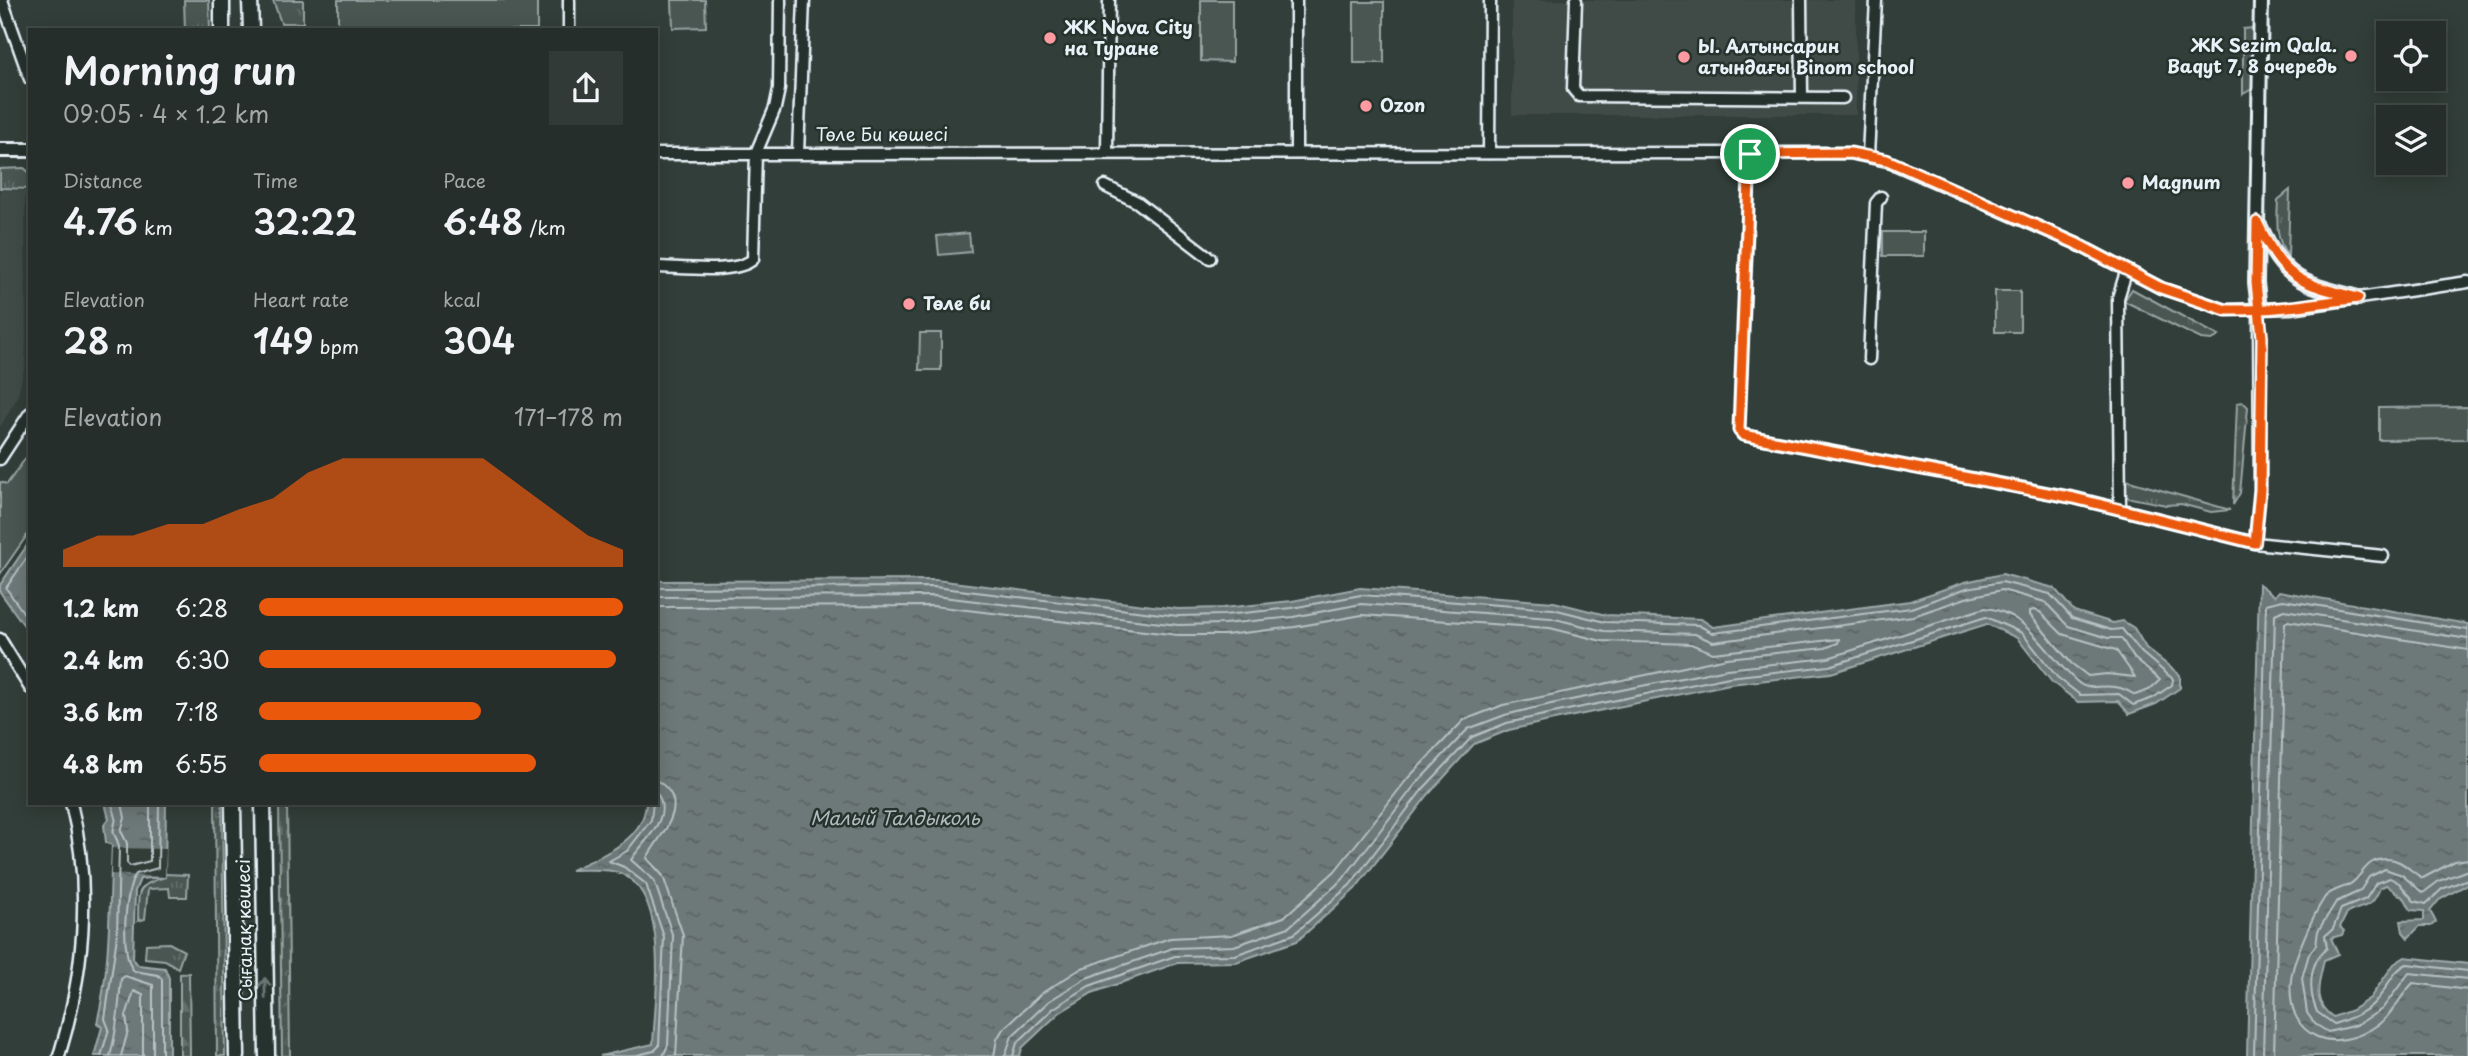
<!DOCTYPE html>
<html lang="en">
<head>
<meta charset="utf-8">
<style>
	:root { --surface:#262e2b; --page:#323a37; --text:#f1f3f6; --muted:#a4a8a9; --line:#424a47; --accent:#ea580c }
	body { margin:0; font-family:"Playpen Sans",sans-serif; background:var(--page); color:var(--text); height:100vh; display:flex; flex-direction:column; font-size:26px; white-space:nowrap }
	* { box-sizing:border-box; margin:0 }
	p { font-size:23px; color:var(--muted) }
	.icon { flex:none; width:38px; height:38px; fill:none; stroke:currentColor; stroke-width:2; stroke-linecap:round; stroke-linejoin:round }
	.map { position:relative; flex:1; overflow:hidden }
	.sheet { position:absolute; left:28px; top:28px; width:630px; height:777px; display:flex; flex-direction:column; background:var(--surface); border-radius:0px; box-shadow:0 4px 18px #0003,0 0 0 2px var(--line) }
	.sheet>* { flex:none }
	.fabs { position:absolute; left:2376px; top:21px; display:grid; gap:14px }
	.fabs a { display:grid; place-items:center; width:70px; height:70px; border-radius:0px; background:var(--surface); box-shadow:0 4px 18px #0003,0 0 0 2px var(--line); font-size:35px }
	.pin { position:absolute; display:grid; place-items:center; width:60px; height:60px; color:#fff; margin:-30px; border:4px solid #fff; border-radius:50%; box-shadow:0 2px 7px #0007 }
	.round { display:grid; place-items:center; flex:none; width:74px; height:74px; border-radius:0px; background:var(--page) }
	.head { display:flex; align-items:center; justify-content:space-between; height:119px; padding:0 35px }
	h1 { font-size:38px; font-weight:600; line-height:52px }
	.stats { display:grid; grid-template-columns:repeat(3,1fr); gap:10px; height:119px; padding:7px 35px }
	.stats div { display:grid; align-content:center }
	.stats b { font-size:35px; font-weight:600 }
	.stats small { font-size:19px; font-weight:400 }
	.stats p { font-size:19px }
	.chart { height:196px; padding:14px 35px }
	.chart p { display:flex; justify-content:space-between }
	.chart svg { width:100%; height:126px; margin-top:7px; fill:var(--accent); opacity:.7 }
	ul { padding:0 35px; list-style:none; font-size:23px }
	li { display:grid; grid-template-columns:112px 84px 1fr; align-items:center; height:52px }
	li i { height:18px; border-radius:9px; background:var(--accent) }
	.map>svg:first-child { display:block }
	.built { fill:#3f4b46 }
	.grass { fill:url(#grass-tufts); stroke:#98a4a4; stroke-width:2 }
	.forest { fill:url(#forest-firs); stroke:#98a4a4; stroke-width:2 }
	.green { fill:#495651; stroke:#98a4a4; stroke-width:2 }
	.water { fill:url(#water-ripples); stroke:#9ea9ab; stroke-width:2 }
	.pier { fill:#323e39 }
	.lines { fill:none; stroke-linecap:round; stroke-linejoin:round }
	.shore { stroke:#b7c1c5; stroke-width:2 }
	.minor-casing { stroke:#e8f1f8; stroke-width:15 }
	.tertiary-casing { stroke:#e8f1f8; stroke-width:18 }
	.secondary-casing { stroke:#e8f1f8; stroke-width:19 }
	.minor { stroke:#26332d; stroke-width:10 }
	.tertiary { stroke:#26332d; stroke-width:12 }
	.secondary { stroke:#26332d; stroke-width:14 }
	.oneway { stroke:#6a7674 }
	.route-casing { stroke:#fff; stroke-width:14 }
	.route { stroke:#ea580c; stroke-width:9 }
	.poi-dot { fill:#ff9aa2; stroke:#26332d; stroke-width:2.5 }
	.labels { text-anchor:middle; stroke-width:5; stroke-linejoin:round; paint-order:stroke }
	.poi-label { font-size:18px; font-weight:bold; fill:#e8f1f8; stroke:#26332d; text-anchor:start }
	.street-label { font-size:18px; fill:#e8f1f8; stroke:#26332d }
	.water-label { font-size:19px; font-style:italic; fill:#b1bbbe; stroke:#26332d }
</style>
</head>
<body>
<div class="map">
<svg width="2468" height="1056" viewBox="0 0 2468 1056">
	<defs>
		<pattern id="grass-tufts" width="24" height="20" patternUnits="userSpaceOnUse" patternTransform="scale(1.75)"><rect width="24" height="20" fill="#495651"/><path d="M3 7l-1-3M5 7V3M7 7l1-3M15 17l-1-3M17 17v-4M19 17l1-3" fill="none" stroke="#636f6b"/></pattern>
		<pattern id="forest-firs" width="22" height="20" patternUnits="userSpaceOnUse" patternTransform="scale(1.75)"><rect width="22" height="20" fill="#495651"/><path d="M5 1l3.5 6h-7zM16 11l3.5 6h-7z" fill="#636f6b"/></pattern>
		<pattern id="water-ripples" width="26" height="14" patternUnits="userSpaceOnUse" patternTransform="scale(1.75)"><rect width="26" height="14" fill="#6d7978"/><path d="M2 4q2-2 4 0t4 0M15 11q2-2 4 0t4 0" fill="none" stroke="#5b6363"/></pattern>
	</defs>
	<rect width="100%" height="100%" fill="#323e39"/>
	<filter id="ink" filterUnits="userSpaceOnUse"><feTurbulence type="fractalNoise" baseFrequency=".0143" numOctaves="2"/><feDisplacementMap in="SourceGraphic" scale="14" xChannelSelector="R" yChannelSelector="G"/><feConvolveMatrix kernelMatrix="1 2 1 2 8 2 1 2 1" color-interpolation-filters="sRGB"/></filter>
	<g filter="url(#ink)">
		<g class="built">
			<rect x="1512" y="0" width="344" height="115"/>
			<path d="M0,190L25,191L26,339L25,366L17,398L0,427Z"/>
		</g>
		<g class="grass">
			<path d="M184,0H209L210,30H185Z"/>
			<path d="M273,0H303V23H281Z"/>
			<path d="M2253,28L2252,89L2243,94V29Z"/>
			<path d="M24,168L30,173V189L0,188V169Z"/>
			<path d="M2290,190L2288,256C2275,239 2277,221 2278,200Z"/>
			<path d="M2132,289L2219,336L2212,340L2201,339L2124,301Z"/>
			<path d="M2243,402L2248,407L2240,493L2233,505L2237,403Z"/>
			<path d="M2126,480L2230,510L2211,512L2181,504L2166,505L2126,497Z"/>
			<path d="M215,803H222L225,1056H217Z"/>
			<path d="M279,803H287L290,1056H282Z"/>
			<path d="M165,874L188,875L187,897H170L169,888L148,889L145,919L138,921C139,891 134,886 165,877Z"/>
			<path d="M169,943L184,951L178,968L165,960L145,958L146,944Z"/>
		</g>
		<path class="forest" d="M189,973L190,1056H180V974Z"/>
		<g class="green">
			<rect x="338" y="0" width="199" height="30"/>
			<path d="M672,0H705L706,27L673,28Z"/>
			<path d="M1201,0H1232V62L1201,61Z"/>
			<rect x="1354" y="2" width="30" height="61"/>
			<rect x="1883" y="232" width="41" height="24"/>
			<path d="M969,233L971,252L939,255L937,236Z"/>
			<rect x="1995" y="291" width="25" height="41"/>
			<path d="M920,333H941V370H919Z"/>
			<path d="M2468,407V439L2379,440V408Z"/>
			<path d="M30,452V531L0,574V482L7,484Z"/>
		</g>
		<g class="water">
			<path d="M30,541V634L0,592V585Z"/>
			<path d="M2002,574L2054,588L2074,611L2113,623L2123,621L2134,628L2146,648L2180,675V688L2156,704L2129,714L2118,701L2078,702L2052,682L2017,638L1987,624L1831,673L1730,684L1554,720L1509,730L1474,744L1428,795L1355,889L1297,941L1236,962L1177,963L1092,993L1059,1013L1022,1048L1020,1056H600L653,1044C655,1001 671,893 620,873C607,868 586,870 571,870C601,856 644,841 646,803H656V581L935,580L1178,609L1223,608L1292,601L1360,588L1554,602L1606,615L1701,619L1713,627L1910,601L1965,582Z"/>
			<path d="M2259,584L2275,596L2279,591L2468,624V884L2439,900L2430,911L2436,922L2431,926H2420L2408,938L2403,932L2401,921L2424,920V911L2411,910L2405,899L2386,885L2380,888C2372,909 2366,904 2347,913L2340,927L2344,931L2342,935L2331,938L2338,954L2324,960C2320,981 2310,1002 2333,1017L2352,1010L2370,998L2394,964L2405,957L2468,964V1056H2247Z"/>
			<path d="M105,803H166L165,877L140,879L135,891L133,959L138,965L165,968L169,978V1056H94L102,1027L97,1023C111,965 109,905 112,845L106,842L104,825L109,819Z"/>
		</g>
		<path class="pier" d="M112,848L166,849L165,877L111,874Z"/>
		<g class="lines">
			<g class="shore">
				<path d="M30,553L6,588L30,622"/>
				<path d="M656,588L934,587L1178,616L1224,615L1292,608L1361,595L1553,609L1605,622L1698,625L1713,633L1911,608L1967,588L2002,582L2050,594L2072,618L2111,630L2122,629L2142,653L2173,679L2172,685L2153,698L2133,705L2119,694L2080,695L2057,677L2022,633L1986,617L1829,666L1729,677L1553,713L1507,723L1472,737L1422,790L1350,885L1294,934L1235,955L1175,956L1089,986L1054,1008L1017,1043L1013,1056"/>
				<path d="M656,597L934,596L1178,625L1224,624L1293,617L1361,604L1551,618L1604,631L1695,634L1713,642L1913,616L1969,597L2002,590L2045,602L2068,626L2108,638H2121L2134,658L2160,680L2149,690L2135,695C2110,678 2092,693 2080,684C2049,660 2029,611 1985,608L1828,658L1727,669L1551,704L1505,715L1468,729L1415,785L1343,879L1289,927L1234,946L1173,948L1086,978L1049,1001L1012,1036L1005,1056"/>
				<path d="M656,607L933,606L1178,635H1225L1295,627L1362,615L1550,628L1602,641L1691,644L1713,653L1839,639L1838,643L1825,648L1727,658L1503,705L1464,720L1408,778L1335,871L1284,917L1232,935L1170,938L1082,968L1042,993L1003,1029L997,1039L994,1056"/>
				<path d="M2034,610L2040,612L2062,634L2116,650L2135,677L2107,674L2088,676L2071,663L2030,615V611Z"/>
				<path d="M656,780C695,803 659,835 647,858L663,876L683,935L676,1056"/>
				<path d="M656,792C675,817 643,841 631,860L654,880L673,937L668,1045L663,1056"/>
				<path d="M122,803L125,818L121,831L127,843V863L130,866L150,861V803"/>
				<path d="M159,803L158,868L136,874C124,890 120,957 134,971L158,975L162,979V1056"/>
				<path d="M2468,859L2455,861L2423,878C2410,872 2403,859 2387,859C2366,859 2365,872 2353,882C2345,889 2333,888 2325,897C2313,915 2293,959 2291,980C2285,1040 2335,1056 2379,1024C2394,1013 2400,996 2413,983L2468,990"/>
				<path d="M2468,870L2439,881L2423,893L2402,875L2385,869L2369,877L2360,891L2336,902L2318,931L2316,945L2309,954L2302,978L2307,1013L2315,1024L2328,1032L2357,1025L2382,1009L2409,973L2468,979"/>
				<path d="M2468,879L2442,889L2426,904L2414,901L2399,883L2390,878L2376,883L2366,899L2341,909L2333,929L2325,936L2327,948C2308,963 2308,991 2317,1012L2334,1024C2348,1019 2363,1014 2374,1003C2387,991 2390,972 2407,964L2468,971"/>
				<path d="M101,1056L109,1029L105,1019L117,936L119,846C114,828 111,840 116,818L112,803"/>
				<path d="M110,1056C117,1031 119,1005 121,979L125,976L153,985V1056"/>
				<path d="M121,1056L128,1031L126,1016L134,991L143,995V1056"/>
				<path d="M633,1056L654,1051L659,1046L664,937L646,884L624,867L609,861L627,851L651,820L653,803"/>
				<path d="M2254,1056L2266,604L2283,600L2468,630"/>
				<path d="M2263,1056L2275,614L2284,610L2468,639"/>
				<path d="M2274,1056L2285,623L2288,621L2468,650"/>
			</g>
			<defs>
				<g id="minor">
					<path d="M2,0L30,79"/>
					<path d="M1576,0L1573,89L1579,96L1843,98"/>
					<path d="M1801,0L1802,97"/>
					<path d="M1296,1V152"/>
					<path d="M569,30V0"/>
					<path d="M1107,151L1109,0"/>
					<path d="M798,153L804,0"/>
					<path d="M1489,153L1490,0"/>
					<path d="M656,154L1850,153L1887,161L2075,243L2161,288L2226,310L2291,308L2468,282"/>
					<path d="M1750,154L1739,430L1743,435L2075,498L2255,543L2383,556"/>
					<path d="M1868,155L1876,0"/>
					<path d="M1105,186L1137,202L1210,258"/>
					<path d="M656,267C679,267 737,275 753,259L756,153L775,108L779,89L780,0"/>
					<path d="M1869,359L1876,203L1881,197"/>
					<path d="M0,459L30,413"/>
					<path d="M2120,508L2118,298L2126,272"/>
					<path d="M2255,543L2260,490L2259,308"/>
					<path d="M0,639L30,688"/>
					<path d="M59,1056C84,974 92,887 71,803"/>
				</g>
				<g id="tertiary">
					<path d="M0,150H30"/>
					<path d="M2260,227C2286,282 2301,283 2358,298"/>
					<path d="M2259,308L2256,283L2261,0"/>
				</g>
				<g id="secondary">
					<path d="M222,0V30"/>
					<path d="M250,0L251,30"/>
					<path d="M233,803L237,1056"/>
					<path d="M263,803L267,1056"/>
				</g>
			</defs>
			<use href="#minor" class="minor-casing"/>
			<use href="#tertiary" class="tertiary-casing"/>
			<use href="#secondary" class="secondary-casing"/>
			<use href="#minor" class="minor"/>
			<use href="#tertiary" class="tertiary"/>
			<use href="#secondary" class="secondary"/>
		</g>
		<defs><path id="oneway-shaft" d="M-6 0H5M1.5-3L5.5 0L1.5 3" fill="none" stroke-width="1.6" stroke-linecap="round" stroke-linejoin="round" transform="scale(1.75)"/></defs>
		<use class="oneway" href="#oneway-shaft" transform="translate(265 988) rotate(-91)"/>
	</g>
	<g class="lines" filter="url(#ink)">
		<defs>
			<path id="route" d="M1750,154L1739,430L1743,435L2074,498L2255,543L2260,490L2262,337L2256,283L2257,222C2285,280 2296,282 2358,298C2314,304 2270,311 2226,310L2161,288L2075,243L1887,160L1850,153L1750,154"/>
		</defs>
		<use href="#route" class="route-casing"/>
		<use href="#route" class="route"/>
	</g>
	<g class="poi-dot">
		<circle cx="1050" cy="38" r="7"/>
		<circle cx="2351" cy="56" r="7"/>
		<circle cx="1684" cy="57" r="7"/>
		<circle cx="1366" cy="106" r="7"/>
		<circle cx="2128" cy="183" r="7"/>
		<circle cx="909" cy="304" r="7"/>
	</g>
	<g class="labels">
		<g class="poi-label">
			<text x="1064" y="34">ЖК Nova City<tspan x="1064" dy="21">на Туране</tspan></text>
			<text x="2337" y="52" text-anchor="end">ЖК Sezim Qala.<tspan x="2337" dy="21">Baqyt 7, 8 очередь</tspan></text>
			<text x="1698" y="53">Ы. Алтынсарин<tspan x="1698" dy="21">атындағы Binom school</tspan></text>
			<text x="1380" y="112">Ozon</text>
			<text x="2142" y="189">Magnum</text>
			<text x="923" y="310">Төле би</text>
		</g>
		<g class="street-label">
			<text x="882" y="141">Төле Би көшесі</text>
			<text transform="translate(245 930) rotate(-91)" y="6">Сығанақ көшесі</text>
		</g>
		<g class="water-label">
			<text x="895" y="825">Малый Талдыколь</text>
		</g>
	</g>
</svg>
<div class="fabs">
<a><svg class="icon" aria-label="locate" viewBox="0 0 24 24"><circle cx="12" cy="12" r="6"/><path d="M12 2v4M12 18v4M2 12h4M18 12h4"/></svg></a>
<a><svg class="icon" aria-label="layers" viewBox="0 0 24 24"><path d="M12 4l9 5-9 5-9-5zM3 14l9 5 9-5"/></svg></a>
</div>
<div class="pin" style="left:1750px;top:154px;background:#1e9e55"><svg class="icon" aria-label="arrive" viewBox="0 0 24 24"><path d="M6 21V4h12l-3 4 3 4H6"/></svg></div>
<section class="sheet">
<div class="head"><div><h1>Morning run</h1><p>09:05 · 4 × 1.2 km</p></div><a class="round"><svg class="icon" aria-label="share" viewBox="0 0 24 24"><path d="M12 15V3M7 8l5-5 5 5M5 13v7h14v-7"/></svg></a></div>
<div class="stats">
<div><p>Distance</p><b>4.76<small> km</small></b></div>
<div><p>Time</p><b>32:22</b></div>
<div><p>Pace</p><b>6:48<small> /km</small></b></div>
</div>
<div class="stats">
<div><p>Elevation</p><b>28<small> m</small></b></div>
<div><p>Heart rate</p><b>149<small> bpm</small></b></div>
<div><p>kcal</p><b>304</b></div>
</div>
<div class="chart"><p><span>Elevation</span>171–178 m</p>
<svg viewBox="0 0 160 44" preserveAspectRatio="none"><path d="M0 44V38L10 33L20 33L30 29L40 29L50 24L60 20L70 11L80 6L90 6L100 6L110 6L120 6L130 15L140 24L150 33L160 38V44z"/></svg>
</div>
<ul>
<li><b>1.2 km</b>6:28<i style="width:100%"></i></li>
<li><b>2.4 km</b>6:30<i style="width:98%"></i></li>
<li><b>3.6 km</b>7:18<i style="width:61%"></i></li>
<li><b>4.8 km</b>6:55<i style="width:76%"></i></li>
</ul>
</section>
</div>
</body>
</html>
